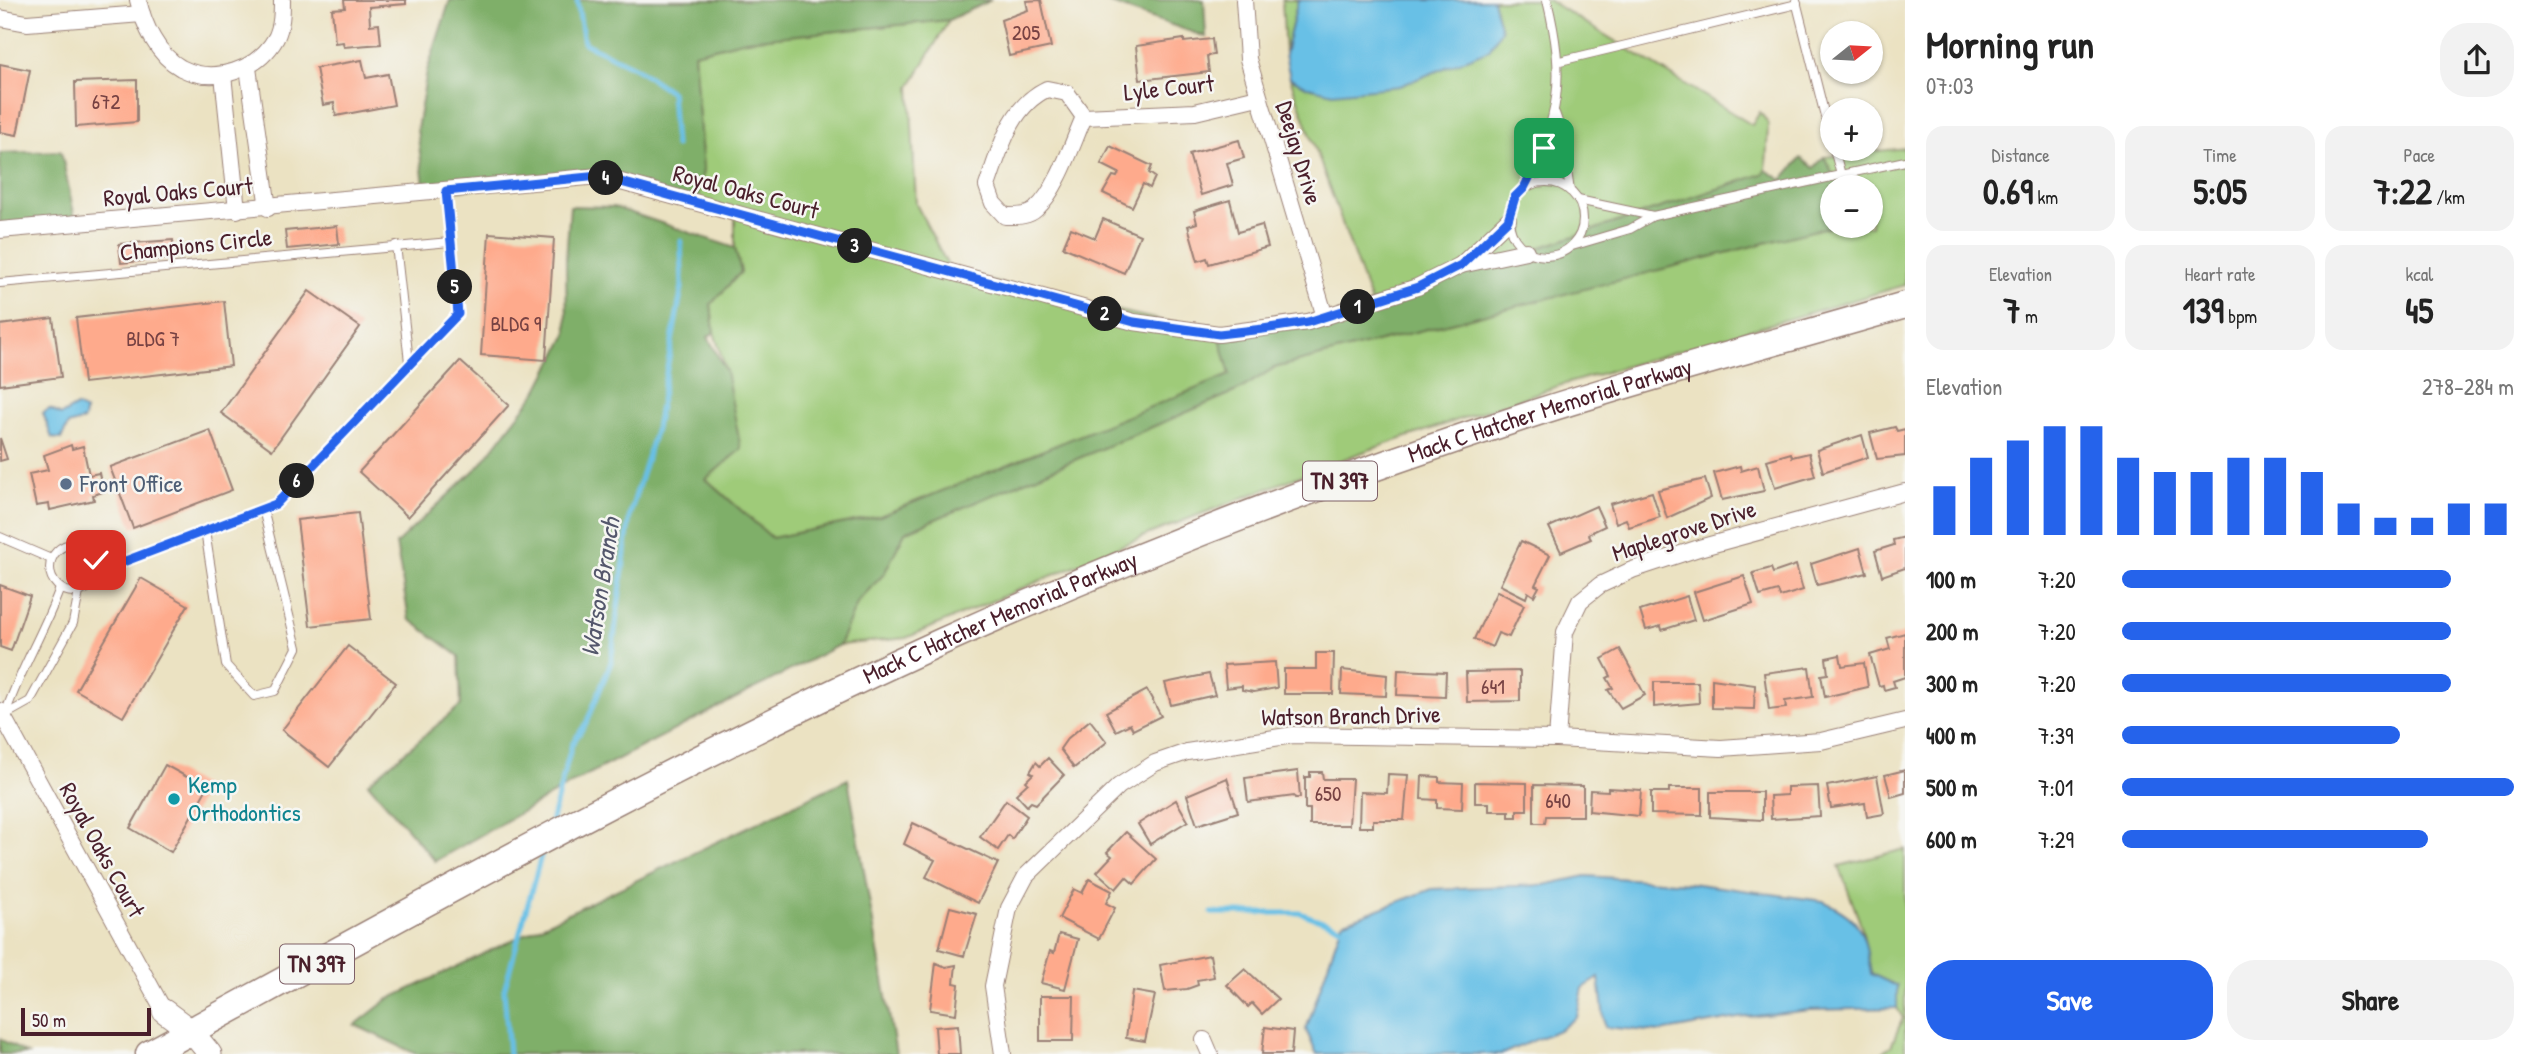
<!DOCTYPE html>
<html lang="en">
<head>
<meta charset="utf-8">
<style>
	:root { --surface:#fff; --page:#f2f2f2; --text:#222; --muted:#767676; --accent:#2563eb }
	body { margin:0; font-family:"Patrick Hand",sans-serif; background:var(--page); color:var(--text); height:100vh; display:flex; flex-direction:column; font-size:26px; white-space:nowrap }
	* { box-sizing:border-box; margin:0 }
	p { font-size:23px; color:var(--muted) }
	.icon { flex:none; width:38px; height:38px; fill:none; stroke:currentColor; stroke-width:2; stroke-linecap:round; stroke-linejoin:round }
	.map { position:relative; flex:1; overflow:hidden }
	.side { display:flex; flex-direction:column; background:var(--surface); width:630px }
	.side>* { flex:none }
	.needle { width:46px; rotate:72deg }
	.buttons { position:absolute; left:1820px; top:21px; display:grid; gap:14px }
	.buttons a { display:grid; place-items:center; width:63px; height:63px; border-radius:50%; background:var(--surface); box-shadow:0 2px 5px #0004; font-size:35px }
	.scale { position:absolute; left:21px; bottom:18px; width:130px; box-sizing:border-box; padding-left:7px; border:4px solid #4a1f2b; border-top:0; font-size:19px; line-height:24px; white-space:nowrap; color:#4a1f2b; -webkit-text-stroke:5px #f6f6f2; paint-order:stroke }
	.pin { position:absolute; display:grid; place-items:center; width:60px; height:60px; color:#fff; margin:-30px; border-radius:14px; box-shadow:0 4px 10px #0006 }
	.km { position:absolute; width:35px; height:35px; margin:-18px; border-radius:50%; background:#222; color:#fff; font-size:19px; line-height:35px; text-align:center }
	.round { display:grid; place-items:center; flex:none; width:74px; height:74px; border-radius:28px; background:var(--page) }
	.head { display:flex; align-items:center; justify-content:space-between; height:119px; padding:0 21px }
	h1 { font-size:38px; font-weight:700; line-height:52px }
	.metrics { display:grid; grid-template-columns:repeat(3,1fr); gap:10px; height:119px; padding:7px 21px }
	.metrics div { display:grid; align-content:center; border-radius:18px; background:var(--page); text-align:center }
	.metrics b { font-size:35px; font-weight:700 }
	.metrics small { font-size:19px; font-weight:400 }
	.metrics p { font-size:19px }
	.chart { height:196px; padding:14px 21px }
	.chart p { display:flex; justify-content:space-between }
	.chart svg { width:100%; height:126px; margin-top:7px; stroke:var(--accent); stroke-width:6 }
	.button { display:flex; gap:14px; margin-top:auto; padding:14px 21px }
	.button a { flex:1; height:80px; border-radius:28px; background:var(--accent); color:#fff; font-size:28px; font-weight:700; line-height:80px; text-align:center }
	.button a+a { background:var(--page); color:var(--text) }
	ul { padding:0 21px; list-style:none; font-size:23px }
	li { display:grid; grid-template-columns:112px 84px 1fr; align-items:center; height:52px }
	li i { height:18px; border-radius:9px; background:var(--accent) }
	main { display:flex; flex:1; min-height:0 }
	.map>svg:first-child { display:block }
	.green { fill:#9fcb79; stroke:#747552; stroke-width:2 }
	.forest { fill:#7faf69; stroke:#64674a; stroke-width:2 }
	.water { fill:#68c0e6; stroke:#597088; stroke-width:2 }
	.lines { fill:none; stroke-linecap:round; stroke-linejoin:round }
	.stream { stroke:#68c0e6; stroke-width:5 }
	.building { fill:#feaa8c }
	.service-casing { stroke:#9a8076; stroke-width:10 }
	.minor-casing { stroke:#9a8076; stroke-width:18 }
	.secondary-casing { stroke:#9a8076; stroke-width:25 }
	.primary-casing { stroke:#9a8076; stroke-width:29 }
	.service { stroke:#fff; stroke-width:8 }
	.minor { stroke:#fff; stroke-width:16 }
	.secondary { stroke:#fff; stroke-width:23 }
	.primary { stroke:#fff; stroke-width:26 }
	.route-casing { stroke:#fff; stroke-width:14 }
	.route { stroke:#2563eb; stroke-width:9 }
	.service-dot { fill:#5c6f8a; stroke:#f6f6f2; stroke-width:2.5 }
	.culture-dot { fill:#0f9aa8; stroke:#f6f6f2; stroke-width:2.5 }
	.labels { text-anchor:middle; stroke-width:5; stroke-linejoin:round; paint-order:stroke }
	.number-label { font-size:21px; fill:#774243 }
	.shield { fill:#f6f6f2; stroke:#7e6067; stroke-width:2 }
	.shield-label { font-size:23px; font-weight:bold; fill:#4a1f2b }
	.street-label { font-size:24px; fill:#4a1f2b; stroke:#f6f6f2 }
	.service-label { font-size:24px; fill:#4e5e75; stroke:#f6f6f2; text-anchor:start }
	.culture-label { font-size:24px; fill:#0d838f; stroke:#f6f6f2; text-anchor:start }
	.water-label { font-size:26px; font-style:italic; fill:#54576c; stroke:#f6f6f2 }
</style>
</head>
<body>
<main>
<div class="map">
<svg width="1905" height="1054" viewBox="0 0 1905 1054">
	<rect width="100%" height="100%" fill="#f6f6f2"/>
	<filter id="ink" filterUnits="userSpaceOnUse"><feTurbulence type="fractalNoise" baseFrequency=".0143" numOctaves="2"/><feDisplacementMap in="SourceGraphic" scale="14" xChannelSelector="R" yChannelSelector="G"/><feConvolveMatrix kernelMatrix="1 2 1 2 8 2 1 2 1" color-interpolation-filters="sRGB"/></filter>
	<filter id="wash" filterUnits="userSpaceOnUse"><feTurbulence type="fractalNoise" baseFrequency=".00686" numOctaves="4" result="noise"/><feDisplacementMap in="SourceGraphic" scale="28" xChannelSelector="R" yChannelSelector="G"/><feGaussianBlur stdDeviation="1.57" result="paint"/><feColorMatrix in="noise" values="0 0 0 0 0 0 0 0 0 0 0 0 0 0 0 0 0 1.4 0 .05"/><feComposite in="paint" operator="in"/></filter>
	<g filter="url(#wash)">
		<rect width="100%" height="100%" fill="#ebe2c2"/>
		<g class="green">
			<path d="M1282,0H1298L1285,54Z"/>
			<path d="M1493,0H1548L1752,125L1760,112L1768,123L1766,170L1763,174L1371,303L1290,78L1308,87L1501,30Z"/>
			<path d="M949,20L910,87L916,204L951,272L1219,334L1231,375L880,516L772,538L706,479L726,371L714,332L711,304L741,272L735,248V213L697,203L703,170L694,53L746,40Z"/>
			<path d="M1905,148V285L1558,386L1357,454L1149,534L906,638L839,645L858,601L884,574L905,532L1239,390L1274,368L1832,225L1871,226V187H1840L1824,157Z"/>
			<path d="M1905,849V1054H1881L1891,1046L1903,1018L1897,1008V986L1871,974L1862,928L1839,866Z"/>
		</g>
		<g class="forest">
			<path d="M450,0H991L949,20L746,40L694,53L703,170L697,203L599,176L425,193L417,129L427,71Z"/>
			<path d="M1100,0H1204L1206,37Z"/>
			<path d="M61,151L76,223L0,230V153Z"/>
			<path d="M1824,157L1840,187H1832V226L1274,368L1239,390L905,532L884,574L858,601L839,645L589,774L435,861L368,783L461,705L459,656L409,619L396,544L481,464L538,390L567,334L566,258L570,206L614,207L735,248L741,272L711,304L714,332L708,337L726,371L741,449L706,479L772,538L880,516L1230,375L1219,334L1309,324L1763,174L1766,170L1782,180L1801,158L1814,168Z"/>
			<path d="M848,779L896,1054H416L355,1025L387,1000Z"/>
			<path d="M0,1039L27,1054H0Z"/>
		</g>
		<g class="water">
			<path d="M1298,0H1493L1501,30L1489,50L1400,86L1333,93L1308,87L1290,78L1285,54Z"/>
			<path d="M77,406L85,411L84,420L68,425L61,439L52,438L43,413L50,409L61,415Z"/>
			<path d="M1586,876L1690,883L1823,901C1865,921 1863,932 1871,974L1897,986V1008L1810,1010L1738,1018L1660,1032L1605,1027L1599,978L1583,988L1577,1017L1561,1029L1502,1054H1317L1306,1030L1342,923L1432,889L1544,885Z"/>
		</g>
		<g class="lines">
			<g class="stream">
				<path d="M577,0L584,43L636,68L671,92L675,146"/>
				<path d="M550,826L572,744L587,722L611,662L630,514L656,428L682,287L681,241"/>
				<path d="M1212,913H1300L1340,927"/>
				<path d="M509,1054L504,990L543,849"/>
			</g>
		</g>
		<g id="blocks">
			<g class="building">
				<path d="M344,0H406V4L369,7L370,25L379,24L381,44L344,47L343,42L335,43L332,9L345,8Z"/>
				<path d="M1041,0L1051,47L1009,56L1001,20L1028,10L1026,1Z"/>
				<path d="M1184,39V42L1212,39L1214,55L1207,56L1209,72L1140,80L1136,46Z"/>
				<path d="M362,60L366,78L388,74L394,105L336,116L334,103L323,105L316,68Z"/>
				<path d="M0,64L30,70L17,135L0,132Z"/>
				<path d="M137,80V122L76,127L75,82Z"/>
				<path d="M1239,140L1244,158L1227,163L1233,185L1201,195L1189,154Z"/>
				<path d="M1110,146L1152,166L1149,173L1155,177L1150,188L1143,184L1132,207L1103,193L1113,176L1117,177L1119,173L1101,164Z"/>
				<path d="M1230,200L1238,232L1262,225L1268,247L1209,264L1207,258L1198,261L1188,226L1197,223L1194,211Z"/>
				<path d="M1103,219L1140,235L1124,273L1063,247L1071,228L1095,238Z"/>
				<path d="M337,226L339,244L287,249L285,231Z"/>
				<path d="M489,233L554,238L546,360L481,355Z"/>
				<path d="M173,240L174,258L121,263L119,244Z"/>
				<path d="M309,291L360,327L272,450L221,413Z"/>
				<path d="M224,301L231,366L84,383L76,318Z"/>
				<path d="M53,318L61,377L0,385V325Z"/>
				<path d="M460,361L509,405L408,517L359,472Z"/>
				<path d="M1895,427L1897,431L1905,429V456L1877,459L1870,433Z"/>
				<path d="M210,430L232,490L133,528L110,467Z"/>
				<path d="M1862,435L1868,457L1823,472L1817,450Z"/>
				<path d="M0,438L7,459L0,461Z"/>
				<path d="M71,445L72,449L83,446L89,475L99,473L103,492L93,495L94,500L50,510L49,504L36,506L29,474L48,470L44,455Z"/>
				<path d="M1791,453L1792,457L1809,453L1815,476L1775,488L1767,460Z"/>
				<path d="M1740,466L1741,471L1758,466L1764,491L1722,500L1714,473Z"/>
				<path d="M1705,479L1711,498L1667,518L1658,490Z"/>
				<path d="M1652,492L1660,517L1629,527L1626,519L1616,523L1610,504Z"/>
				<path d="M1596,506L1605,526L1588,534L1591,539L1561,552L1549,527Z"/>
				<path d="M358,513L371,619L310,626L297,520Z"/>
				<path d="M1905,537V568L1882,576L1875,551L1894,545L1893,540Z"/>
				<path d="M1521,541L1550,555L1535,585L1539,587L1534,596L1528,592L1526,598L1500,585Z"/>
				<path d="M1860,548L1867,573L1817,585L1811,564Z"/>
				<path d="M1796,565L1803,590L1780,597L1778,591L1760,596L1753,573L1771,568L1773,573Z"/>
				<path d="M1744,576L1753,604L1703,620L1694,592Z"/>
				<path d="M141,578L188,605L123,717L76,690Z"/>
				<path d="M0,585L30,596L11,651L0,647Z"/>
				<path d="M1497,591L1524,605L1509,637L1498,633L1492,647L1474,639Z"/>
				<path d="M1687,596L1694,620L1662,630L1661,626L1646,630L1640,611Z"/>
				<path d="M1905,633V677L1893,681L1895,687L1884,690L1883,685L1879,686L1870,655L1890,649L1887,638Z"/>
				<path d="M348,646L396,683L329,767L282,730Z"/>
				<path d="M1620,649L1645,695L1621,708L1608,690L1613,688L1607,678L1611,676L1602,659Z"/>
				<path d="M1316,653H1334L1333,694H1284V669H1316Z"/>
				<path d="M1840,655L1842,666L1864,663L1868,687L1825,697L1821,675L1828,674L1826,658Z"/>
				<path d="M1275,662L1277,688L1254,692L1242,690V686L1226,688L1224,665Z"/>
				<path d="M1809,667L1813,697L1785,701L1786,708L1769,710L1764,673Z"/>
				<path d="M1342,670L1387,675L1386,696L1341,694Z"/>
				<path d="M1398,670L1446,672L1445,697L1397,695Z"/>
				<path d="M1520,671V701L1467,702L1466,672Z"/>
				<path d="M1209,674L1215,695L1171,705L1165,683Z"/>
				<path d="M1712,679L1755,685L1754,709L1712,708Z"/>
				<path d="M1654,682H1698L1699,703L1654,707Z"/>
				<path d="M1147,690L1161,716L1133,730L1130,724L1116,731L1106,712Z"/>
				<path d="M1090,720L1107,742L1074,768L1060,749L1067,739Z"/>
				<path d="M1048,758L1064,775L1036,804L1031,802L1027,806L1016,794L1028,783L1026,781L1033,774L1030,772L1036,762L1040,766Z"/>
				<path d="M165,765L207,788L171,852L130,828Z"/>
				<path d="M1905,770V793L1891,797L1885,775Z"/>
				<path d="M1298,771L1300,798H1295L1294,796L1248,802L1245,778Z"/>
				<path d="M1310,772H1322L1323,779H1352L1349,825H1310V809H1305V777H1310Z"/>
				<path d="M1388,774L1408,775L1404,820H1373V827H1359L1360,792L1387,793Z"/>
				<path d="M1422,776L1439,777V782L1463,783L1462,809L1437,808V800L1421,799Z"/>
				<path d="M1877,776L1884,814L1867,817L1865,803L1831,808L1827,786Z"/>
				<path d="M1227,778L1238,812L1197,825L1187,795Z"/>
				<path d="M1475,782L1527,783V810H1517V817H1509V811H1489V803H1475Z"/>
				<path d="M1534,785L1583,786V816H1546L1545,823H1534Z"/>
				<path d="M1818,786L1820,816L1771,819L1770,796L1787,795V787Z"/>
				<path d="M1608,788L1641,790L1639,816L1589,811L1590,790L1608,791Z"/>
				<path d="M1669,788H1702V815L1651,814V792H1669Z"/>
				<path d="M1710,792H1762V820L1710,817Z"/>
				<path d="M1006,800L1027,816L1012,839L1008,835L998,850L980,837Z"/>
				<path d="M1176,800L1188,821L1150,844L1138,824Z"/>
				<path d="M913,823L998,863L978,903L926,877L935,860L904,844Z"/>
				<path d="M1126,832L1156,859L1134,884L1126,877L1116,889L1097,872L1112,856L1107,852Z"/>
				<path d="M1089,879L1112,891L1106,903L1115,908L1099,939L1059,918L1074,889L1082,893Z"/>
				<path d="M950,907L977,914L964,956L939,949Z"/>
				<path d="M1059,934L1078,939L1065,989L1041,983L1050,951L1054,953Z"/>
				<path d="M1210,955L1214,977L1197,980L1198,985L1187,989L1165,991L1160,965Z"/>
				<path d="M936,963L946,967L956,965L954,983L959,984L956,1014L930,1010Z"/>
				<path d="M1245,969L1278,999L1262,1014L1252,1003L1248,1007L1227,985Z"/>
				<path d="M1132,991L1155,995L1145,1041L1126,1038Z"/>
				<path d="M1040,996H1074L1073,1041H1040Z"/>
				<path d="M958,1025L960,1054H937L935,1027Z"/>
				<path d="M1265,1027L1293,1031L1291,1054H1262Z"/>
			</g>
		</g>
	</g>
	<g filter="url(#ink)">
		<use href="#blocks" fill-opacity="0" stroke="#9a8076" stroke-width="2"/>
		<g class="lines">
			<defs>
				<g id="service">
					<path d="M1796,1L1832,144"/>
					<path d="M1560,61L1797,4"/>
					<path d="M1555,113L1561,130L1570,191"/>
					<path d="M1834,149L1841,175"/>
					<circle cx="1546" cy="219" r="37"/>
					<path d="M1524,188C1560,116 1566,79 1547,0"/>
					<path d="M1578,200L1653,216"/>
					<path d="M396,245L409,362"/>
					<path d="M1572,246L1630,229L1653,216L1905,161"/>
					<path d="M0,283L450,242"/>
					<path d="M205,531L226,665L254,696L275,691L297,648L263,509"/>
					<path d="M0,537L51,559"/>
					<circle cx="74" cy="568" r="24"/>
					<path d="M98,566L123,562L276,504L458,314L446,191"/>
					<path d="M5,715L30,701L73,623L79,592"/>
					<path d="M5,715C19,671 44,632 60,588"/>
				</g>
				<g id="minor">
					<path d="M138,0C144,25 157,55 181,68C215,85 258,70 276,38C282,26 282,12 282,0"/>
					<path d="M1244,0L1248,59L1325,317"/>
					<path d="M0,18L27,23L142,14"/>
					<path d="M248,68L268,208"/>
					<path d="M223,75L237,210"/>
					<path d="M1047,89L1067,93L1084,117C1072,144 1058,189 1036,209C1028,217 1015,216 1005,216L993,203L987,186C1000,150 1010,106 1047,89Z"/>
					<path d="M1084,117L1195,112L1258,97"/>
					<path d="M0,230L599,176L1134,322L1219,334L1308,322L1417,287L1461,265L1526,251"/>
					<path d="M1461,265L1508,220"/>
					<path d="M0,711L164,1011"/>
					<path d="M1557,739L1565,632L1580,601L1600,585L1632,570L1699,548L1905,492"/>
					<path d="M1204,1040L1210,1054"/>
					<path d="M1003,1054L993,986L1009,908L1026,876L1119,786L1155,763L1187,752L1293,735L1557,739L1721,748L1821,741L1905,721"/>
				</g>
				<path id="secondary" d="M164,1011L191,1031L210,1054"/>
				<g id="primary">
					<path id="s1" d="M149,1054C411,911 672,764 943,641C1132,556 1329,480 1526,416C1651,375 1779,342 1905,305"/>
				</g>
			</defs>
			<use href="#service" class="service-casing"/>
			<use href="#minor" class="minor-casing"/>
			<use href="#secondary" class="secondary-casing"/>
			<use href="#primary" class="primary-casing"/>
			<use href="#service" class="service"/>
			<use href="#minor" class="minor"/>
			<use href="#secondary" class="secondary"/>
			<use href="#primary" class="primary"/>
		</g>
	</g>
	<g class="lines" filter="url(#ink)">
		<defs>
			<path id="route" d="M96,560L98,566L123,562L276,504L458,314L446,191L599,176L1134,322L1219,334L1263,329L1308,322L1418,287L1461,265L1508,220L1515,197L1524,188L1544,148"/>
		</defs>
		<use href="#route" class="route-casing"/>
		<use href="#route" class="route"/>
	</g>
	<circle class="service-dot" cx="66" cy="484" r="7"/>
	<circle class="culture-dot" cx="174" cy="799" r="7"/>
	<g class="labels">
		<g class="number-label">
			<text x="1026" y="40">205</text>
			<text x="106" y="109">672</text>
			<text x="516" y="331">BLDG 9</text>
			<text x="153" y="346">BLDG 7</text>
			<text x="1493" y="694">641</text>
			<text x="1328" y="801">650</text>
			<text x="1558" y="808">640</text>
		</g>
		<g class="shield">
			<rect x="1303" y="461.5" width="74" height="39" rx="5"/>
			<rect x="280" y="944.5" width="74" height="39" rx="5"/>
		</g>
		<g class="shield-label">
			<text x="1340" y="489">TN 397</text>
			<text x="317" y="972">TN 397</text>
		</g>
		<g class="street-label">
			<text transform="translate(1169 88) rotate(-6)" y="8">Lyle Court</text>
			<text transform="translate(1299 153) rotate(73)" y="8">Deejay Drive</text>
			<text transform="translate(178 192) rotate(-5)" y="8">Royal Oaks Court</text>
			<text transform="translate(746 192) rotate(15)" y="8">Royal Oaks Court</text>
			<text transform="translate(196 245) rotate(-6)" y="8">Champions Circle</text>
			<text dy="8" stroke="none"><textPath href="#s1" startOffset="1545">Mack C Hatcher Memorial Parkway</textPath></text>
			<text transform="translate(1684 531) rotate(-18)" y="8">Maplegrove Drive</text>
			<text dy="8" stroke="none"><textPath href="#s1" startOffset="957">Mack C Hatcher Memorial Parkway</textPath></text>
			<text transform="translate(1351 716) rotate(-1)" y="8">Watson Branch Drive</text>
			<text transform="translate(102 850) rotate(61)" y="8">Royal Oaks Court</text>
		</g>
		<g class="service-label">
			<text x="80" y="492">Front Office</text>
		</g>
		<g class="culture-label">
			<text x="188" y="793">Kemp<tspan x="188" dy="28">Orthodontics</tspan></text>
		</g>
		<g class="water-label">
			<text transform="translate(600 587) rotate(-81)" y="9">Watson Branch</text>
		</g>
	</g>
</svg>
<div class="buttons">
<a><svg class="needle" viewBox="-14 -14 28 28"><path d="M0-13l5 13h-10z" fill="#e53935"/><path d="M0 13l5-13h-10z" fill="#767676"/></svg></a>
<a>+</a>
<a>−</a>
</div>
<div class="scale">50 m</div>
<div class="pin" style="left:1544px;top:148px;background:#1e9e55"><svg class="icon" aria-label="arrive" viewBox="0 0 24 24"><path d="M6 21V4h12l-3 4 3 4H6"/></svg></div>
<div class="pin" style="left:96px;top:560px;background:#d93025"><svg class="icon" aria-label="check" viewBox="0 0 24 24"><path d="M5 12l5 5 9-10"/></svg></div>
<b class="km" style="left:1358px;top:307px">1</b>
<b class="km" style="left:1105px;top:314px">2</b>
<b class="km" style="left:855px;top:246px">3</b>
<b class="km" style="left:606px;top:178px">4</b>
<b class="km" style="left:455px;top:287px">5</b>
<b class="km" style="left:297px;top:481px">6</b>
</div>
<section class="side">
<div class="head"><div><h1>Morning run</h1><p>07:03</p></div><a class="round"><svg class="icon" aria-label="share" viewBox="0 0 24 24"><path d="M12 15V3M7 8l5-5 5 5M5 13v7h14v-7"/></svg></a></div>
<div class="metrics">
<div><p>Distance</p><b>0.69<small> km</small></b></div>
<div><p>Time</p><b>5:05</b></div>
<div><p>Pace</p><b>7:22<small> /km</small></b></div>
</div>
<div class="metrics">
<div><p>Elevation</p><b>7<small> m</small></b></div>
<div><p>Heart rate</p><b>139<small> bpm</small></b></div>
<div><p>kcal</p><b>45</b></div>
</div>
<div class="chart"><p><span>Elevation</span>278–284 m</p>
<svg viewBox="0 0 160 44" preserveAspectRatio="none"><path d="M5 44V27M15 44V17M25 44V11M35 44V6M45 44V6M55 44V17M65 44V22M75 44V22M85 44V17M95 44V17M105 44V22M115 44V33M125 44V38M135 44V38M145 44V33M155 44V33"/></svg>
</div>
<ul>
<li><b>100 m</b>7:20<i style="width:84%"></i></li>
<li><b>200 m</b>7:20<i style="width:84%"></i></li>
<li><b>300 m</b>7:20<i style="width:84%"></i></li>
<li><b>400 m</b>7:39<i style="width:71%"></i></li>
<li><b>500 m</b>7:01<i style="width:100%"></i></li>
<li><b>600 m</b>7:29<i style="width:78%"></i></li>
</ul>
<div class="button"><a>Save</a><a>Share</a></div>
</section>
</main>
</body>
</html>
